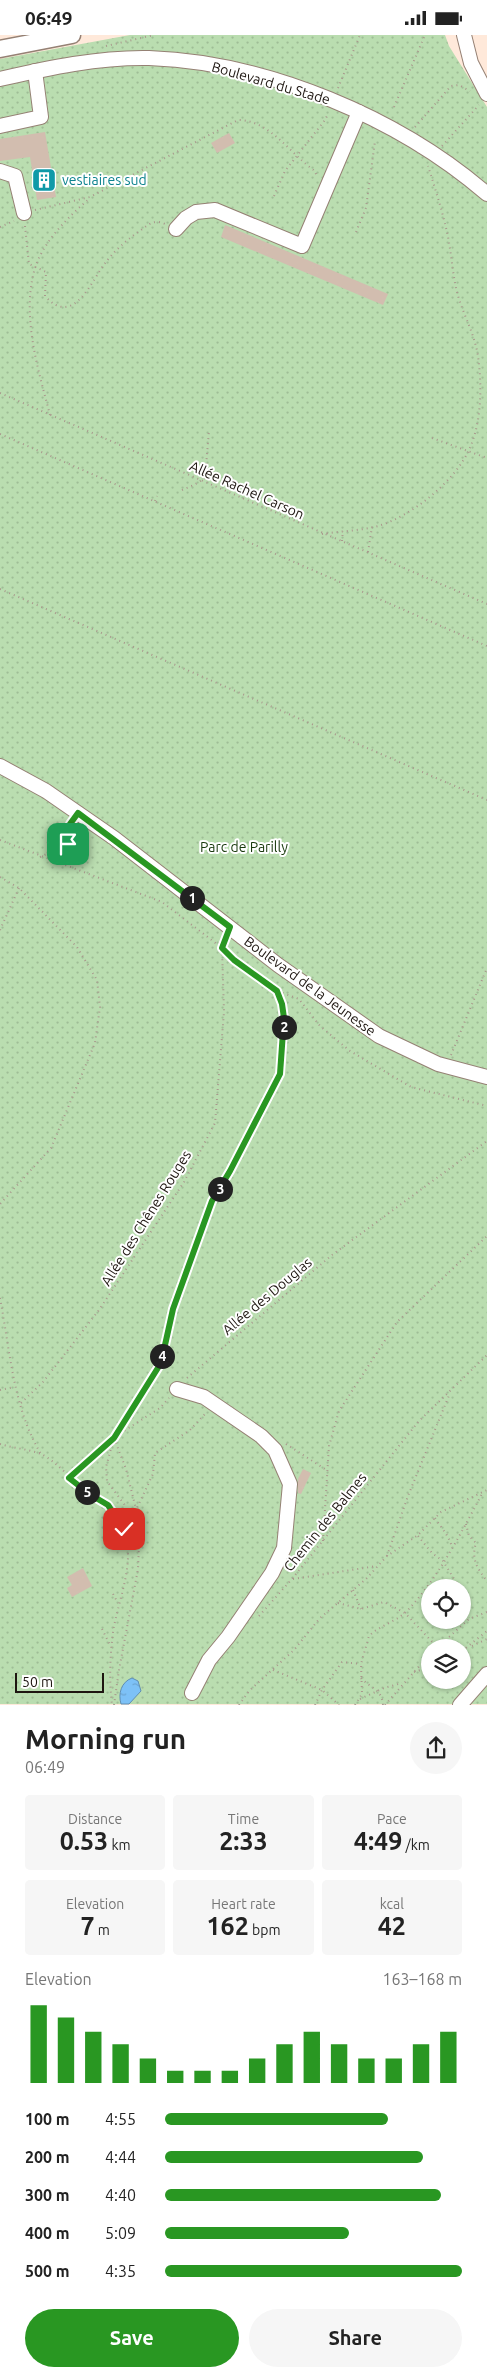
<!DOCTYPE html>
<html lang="en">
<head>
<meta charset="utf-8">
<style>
	:root { --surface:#fff; --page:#f6f6f6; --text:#222; --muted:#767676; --accent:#299722 }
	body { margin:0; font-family:Ubuntu,sans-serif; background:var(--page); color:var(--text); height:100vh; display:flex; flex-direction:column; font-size:19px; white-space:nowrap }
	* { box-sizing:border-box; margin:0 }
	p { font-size:16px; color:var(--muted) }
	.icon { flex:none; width:28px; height:28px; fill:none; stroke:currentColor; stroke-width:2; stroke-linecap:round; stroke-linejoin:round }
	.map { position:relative; height:1670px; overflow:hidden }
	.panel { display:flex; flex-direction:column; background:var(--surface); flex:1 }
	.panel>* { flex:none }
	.buttons { position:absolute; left:421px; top:1544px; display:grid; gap:10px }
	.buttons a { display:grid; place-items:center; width:50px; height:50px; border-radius:50%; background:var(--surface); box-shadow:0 1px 4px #0004; font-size:25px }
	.scale { position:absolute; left:15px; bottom:12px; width:89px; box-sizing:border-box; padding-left:5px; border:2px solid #1e1611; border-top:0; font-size:14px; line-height:18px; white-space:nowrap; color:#1e1611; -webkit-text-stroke:4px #fff; paint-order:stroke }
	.pin { position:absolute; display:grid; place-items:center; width:42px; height:42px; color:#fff; margin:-21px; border-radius:10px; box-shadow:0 2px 8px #0006 }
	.km { position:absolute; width:25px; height:25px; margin:-12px; border-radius:50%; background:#222; color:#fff; font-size:14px; line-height:25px; text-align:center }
	.round { display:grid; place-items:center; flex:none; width:52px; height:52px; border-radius:26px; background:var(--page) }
	.overview { display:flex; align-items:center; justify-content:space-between; height:85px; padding:0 25px }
	h1 { font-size:28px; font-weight:700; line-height:38px }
	.figures { display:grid; grid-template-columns:repeat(3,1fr); gap:8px; height:85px; padding:5px 25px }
	.figures div { display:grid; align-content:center; border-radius:5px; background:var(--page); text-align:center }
	.figures b { font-size:25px; font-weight:700 }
	.figures small { font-size:14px; font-weight:400 }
	.figures p { font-size:14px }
	.chart { height:140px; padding:10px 25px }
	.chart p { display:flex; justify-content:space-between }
	.chart svg { width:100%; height:90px; margin-top:5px; stroke:var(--accent); stroke-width:6 }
	.button { display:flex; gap:10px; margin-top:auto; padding:10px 25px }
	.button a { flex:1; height:58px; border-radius:30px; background:var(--accent); color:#fff; font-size:20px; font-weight:700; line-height:58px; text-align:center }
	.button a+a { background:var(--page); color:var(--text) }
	ul { padding:0 25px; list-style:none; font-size:16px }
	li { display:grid; grid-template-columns:80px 60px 1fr; align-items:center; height:38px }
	li i { height:12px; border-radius:6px; background:var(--accent) }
	.status { display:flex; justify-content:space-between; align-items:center; height:35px; padding:0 25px; background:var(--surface); direction:ltr }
	.status svg { height:14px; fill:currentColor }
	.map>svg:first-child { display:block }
	.park { fill:url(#park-dots); fill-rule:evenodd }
	.water { fill:url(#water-ripples); stroke:#608eb2 }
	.building { fill:#d2bdaf }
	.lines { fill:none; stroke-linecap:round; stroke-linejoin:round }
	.minor-casing { stroke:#958174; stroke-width:16 }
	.major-casing { stroke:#958174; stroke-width:19 }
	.path { stroke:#a8978c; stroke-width:2; stroke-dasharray:1 4; stroke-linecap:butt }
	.minor { stroke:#fff; stroke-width:14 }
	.major { stroke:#fff; stroke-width:16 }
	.route-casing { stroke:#fff; stroke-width:10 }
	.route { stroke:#299722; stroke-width:6 }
	.labels { text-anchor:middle; stroke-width:4; stroke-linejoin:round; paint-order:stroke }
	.street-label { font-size:14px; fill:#1e1611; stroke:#fff }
	.culture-label { font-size:14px; fill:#0d838f; stroke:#fff; text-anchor:start }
	.park-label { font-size:14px; fill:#193a0d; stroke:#fff }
</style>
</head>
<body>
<div class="status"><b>06:49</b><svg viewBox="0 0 49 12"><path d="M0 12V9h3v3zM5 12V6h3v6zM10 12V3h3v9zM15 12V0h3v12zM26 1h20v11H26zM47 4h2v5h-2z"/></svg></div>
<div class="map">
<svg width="487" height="1670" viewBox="0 0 487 1670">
	<defs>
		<pattern id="park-dots" width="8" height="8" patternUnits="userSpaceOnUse" patternTransform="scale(1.25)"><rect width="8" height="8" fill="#baddb0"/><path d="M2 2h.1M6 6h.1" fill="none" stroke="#9fbd96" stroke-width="1.8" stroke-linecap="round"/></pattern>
		<pattern id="water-ripples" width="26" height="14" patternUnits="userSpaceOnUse" patternTransform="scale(1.25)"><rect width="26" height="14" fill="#7dc1f7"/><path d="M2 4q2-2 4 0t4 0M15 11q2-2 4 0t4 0" fill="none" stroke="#6ca5d3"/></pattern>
	</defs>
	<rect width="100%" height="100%" fill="#ffe9da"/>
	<path class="park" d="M130,0H445L449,11L487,72V1669H0V24ZM430,1552H462V1585H430ZM430,1612H462V1645H430Z"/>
	<path class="water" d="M132,1643L138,1646L141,1656L129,1669H121C118,1659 121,1647 132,1643Z"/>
	<g class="building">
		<path d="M45,97L56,162L37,165L30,122L0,126V104Z"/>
		<path d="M229,98L235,108L217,118L211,108Z"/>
		<path d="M225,190L388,259L383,270L221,202Z"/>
		<path d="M303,1434L311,1438L301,1459L298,1458V1444Z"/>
		<path d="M83,1533L92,1551L72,1562L67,1553L72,1550L67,1542Z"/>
	</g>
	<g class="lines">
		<defs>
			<g id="minor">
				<path d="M464,0L471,28L487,59"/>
				<path d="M0,44C48,33 99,22 149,23C267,27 399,83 487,159"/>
				<path d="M0,91L41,82L35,36"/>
				<path d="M0,136L15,141L24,178"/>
				<path d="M176,194L186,183L196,177L215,175L302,211L359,77"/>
				<path d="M0,731L46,756L114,803L278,930L379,1001L438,1029L487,1042"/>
				<path d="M177,1354L204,1362L261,1401L275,1415L290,1449L284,1513L272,1538L228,1602L209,1625L192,1658"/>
				<path d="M460,1670L487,1639"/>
			</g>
			<path id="major" d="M0,14L72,0"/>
		</defs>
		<use href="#minor" class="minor-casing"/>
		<use href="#major" class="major-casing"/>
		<g class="path">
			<path d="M106,11L154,0"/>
			<path d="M338,53L360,0"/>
			<path d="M394,72L425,0"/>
			<path d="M415,92L451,51L459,50L470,56"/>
			<path d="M442,111L479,70"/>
			<path d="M274,161L285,136L325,85L328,79"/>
			<path d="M35,175L90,162L238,85C270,85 290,119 315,136L317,142"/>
			<path d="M25,191L29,229L46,237L45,261C74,294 92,244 106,227C116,214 128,204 141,195C149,189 155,184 165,189"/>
			<path d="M0,192L14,186"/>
			<path d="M356,197L366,173L375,106"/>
			<path d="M0,358L487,569"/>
			<path d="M50,380C38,334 21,280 35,233C43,207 69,181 89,164"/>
			<path d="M0,399L487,611"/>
			<path d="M432,403L487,423"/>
			<path d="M182,455L194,450L205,443L209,396"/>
			<path d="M155,466L157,461"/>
			<path d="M322,499C340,496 360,496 378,491C412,481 454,447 469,415C482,387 482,350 478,321C474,296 461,276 456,253C452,234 451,215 447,197C442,175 435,153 428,131"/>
			<path d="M342,506L343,496"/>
			<path d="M368,517L372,492"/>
			<path d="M0,554L487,765"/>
			<path d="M58,793L60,790L70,789"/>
			<path d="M0,805L162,867L222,913L234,925L277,956L299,964L320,991L350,1016L411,1052L487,1071"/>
			<path d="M40,822L68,809L73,800L70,790"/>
			<path d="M0,842L19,853L77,912L97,945L100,972L95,1008L51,1113L0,1169"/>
			<path d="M0,895L19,853"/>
			<path d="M451,1020L487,933"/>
			<path d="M0,1263C10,1315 13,1373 41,1419"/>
			<path d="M187,1343L332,1220L487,1106"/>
			<path d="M0,1355L14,1352"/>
			<path d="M21,1368L43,1347L99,1275L184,1147L215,1088L224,977L222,913L225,904"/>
			<path d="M116,1401L160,1373L169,1363"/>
			<path d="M114,1403L126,1434L136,1474"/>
			<path d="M0,1409C13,1413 28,1414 41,1419C56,1426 74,1447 88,1458C105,1472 116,1472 124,1496C136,1527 118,1565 113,1597C110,1622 109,1645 112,1670"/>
			<path d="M286,1409L328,1436"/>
			<path d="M69,1443L113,1404"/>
			<path d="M435,1483C442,1494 448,1499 452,1512"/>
			<path d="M466,1489L469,1501L476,1508C471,1524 477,1533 487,1546"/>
			<path d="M135,1492L136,1475L153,1439L155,1418L190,1395L205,1379"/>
			<path d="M418,1501L432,1518L443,1526L459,1552"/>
			<path d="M323,1506L329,1411L339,1376L397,1287L487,1201"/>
			<path d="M387,1521L408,1461L450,1358"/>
			<path d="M293,1544L377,1531"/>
			<path d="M353,1555L361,1574"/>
			<path d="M113,1559L118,1568"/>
			<path d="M462,1564L469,1583"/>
			<path d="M338,1568L361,1574L384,1567L405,1578L437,1612"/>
			<path d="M259,1581L292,1544L419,1386L487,1320"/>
			<path d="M102,1594L111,1612"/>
			<path d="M472,1611L487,1604"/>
			<path d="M438,1612L469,1584L487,1577"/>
			<path d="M462,1616L487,1596"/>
			<path d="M273,1635L322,1655L339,1670"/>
			<path d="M414,1637L430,1632"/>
			<path d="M361,1643C370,1653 382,1654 383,1670"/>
			<path d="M360,1664L384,1653L402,1648"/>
			<path d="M114,1670L119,1635L138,1534L139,1512L134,1493L124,1469L107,1446L106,1432L114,1403L161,1328L173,1275L213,1165L230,1136L280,1039L284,983L282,969L277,956"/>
			<path d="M239,1670L249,1656L294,1615L320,1583L366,1544L387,1521L418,1500L441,1477L487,1455"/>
			<path d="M315,1670L322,1655L342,1627L361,1629"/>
			<path d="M355,1670L362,1659L361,1629L369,1601C380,1590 396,1587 407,1576C439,1542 461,1498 483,1457"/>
			<path d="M385,1670L430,1619"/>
		</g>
		<use href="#minor" class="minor"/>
		<use href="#major" class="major"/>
	</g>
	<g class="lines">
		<defs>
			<path id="route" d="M68,809L74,800L70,789L78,778L230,892L222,913L234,925L277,956L282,969L284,983L280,1039L230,1136L212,1166L173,1274L161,1328L114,1403L69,1443L91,1460L108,1470L124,1494"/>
		</defs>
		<use href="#route" class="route-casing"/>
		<use href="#route" class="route"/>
	</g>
	<defs>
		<symbol id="building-square" viewBox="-11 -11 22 22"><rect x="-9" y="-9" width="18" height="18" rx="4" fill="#0f9aa8" stroke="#fff"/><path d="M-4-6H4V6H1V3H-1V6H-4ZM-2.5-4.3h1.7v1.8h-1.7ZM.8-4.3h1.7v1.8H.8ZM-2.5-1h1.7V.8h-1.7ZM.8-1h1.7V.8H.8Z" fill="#fff"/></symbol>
	</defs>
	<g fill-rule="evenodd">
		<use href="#building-square" x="30" y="131" width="28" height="28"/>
	</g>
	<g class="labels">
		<g class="street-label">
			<text transform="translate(271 48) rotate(16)" y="5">Boulevard du Stade</text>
			<text transform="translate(247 455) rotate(24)" y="5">Allée Rachel Carson</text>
			<text transform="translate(310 951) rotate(36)" y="5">Boulevard de la Jeunesse</text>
			<text transform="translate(146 1183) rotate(-58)" y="5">Allée des Chênes Rouges</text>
			<text transform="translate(267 1261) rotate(-40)" y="5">Allée des Douglas</text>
			<text transform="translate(325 1487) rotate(-51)" y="5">Chemin des Balmes</text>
		</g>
		<g class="culture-label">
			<text x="62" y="150">vestiaires sud</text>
		</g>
		<g class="park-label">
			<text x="244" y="817">Parc de Parilly</text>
		</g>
	</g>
</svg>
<div class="buttons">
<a><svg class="icon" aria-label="locate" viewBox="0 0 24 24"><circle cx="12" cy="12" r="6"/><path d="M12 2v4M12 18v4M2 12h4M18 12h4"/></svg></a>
<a><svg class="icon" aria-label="layers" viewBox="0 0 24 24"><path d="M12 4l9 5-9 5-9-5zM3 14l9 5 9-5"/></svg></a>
</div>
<div class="scale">50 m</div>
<div class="pin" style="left:68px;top:809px;background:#1e9e55"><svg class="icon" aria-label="arrive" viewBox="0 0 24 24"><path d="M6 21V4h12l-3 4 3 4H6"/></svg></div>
<div class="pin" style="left:124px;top:1494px;background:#d93025"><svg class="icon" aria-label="check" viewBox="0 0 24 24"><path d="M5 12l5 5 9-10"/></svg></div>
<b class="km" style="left:192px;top:863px">1</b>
<b class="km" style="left:284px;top:992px">2</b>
<b class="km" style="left:220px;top:1154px">3</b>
<b class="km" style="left:162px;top:1321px">4</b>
<b class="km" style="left:87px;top:1457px">5</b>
</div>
<section class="panel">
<div class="overview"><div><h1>Morning run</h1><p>06:49</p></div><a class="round"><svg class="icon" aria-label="share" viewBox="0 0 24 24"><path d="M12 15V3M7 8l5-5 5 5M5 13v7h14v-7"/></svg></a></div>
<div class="figures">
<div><p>Distance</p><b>0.53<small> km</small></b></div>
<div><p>Time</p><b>2:33</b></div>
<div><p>Pace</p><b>4:49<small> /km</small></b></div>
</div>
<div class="figures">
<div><p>Elevation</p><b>7<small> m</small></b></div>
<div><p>Heart rate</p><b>162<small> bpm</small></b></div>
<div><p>kcal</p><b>42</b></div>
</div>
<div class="chart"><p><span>Elevation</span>163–168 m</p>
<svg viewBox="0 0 160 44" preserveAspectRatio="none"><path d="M5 44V6M15 44V12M25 44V19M35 44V25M45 44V32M55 44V38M65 44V38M75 44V38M85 44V32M95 44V25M105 44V19M115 44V25M125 44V32M135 44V32M145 44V25M155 44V19"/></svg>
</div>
<ul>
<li><b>100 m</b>4:55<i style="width:75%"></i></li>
<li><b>200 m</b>4:44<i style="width:87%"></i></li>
<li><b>300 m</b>4:40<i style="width:93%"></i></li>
<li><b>400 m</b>5:09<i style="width:62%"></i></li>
<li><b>500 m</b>4:35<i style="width:100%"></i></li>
</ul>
<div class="button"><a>Save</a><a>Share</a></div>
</section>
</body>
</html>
